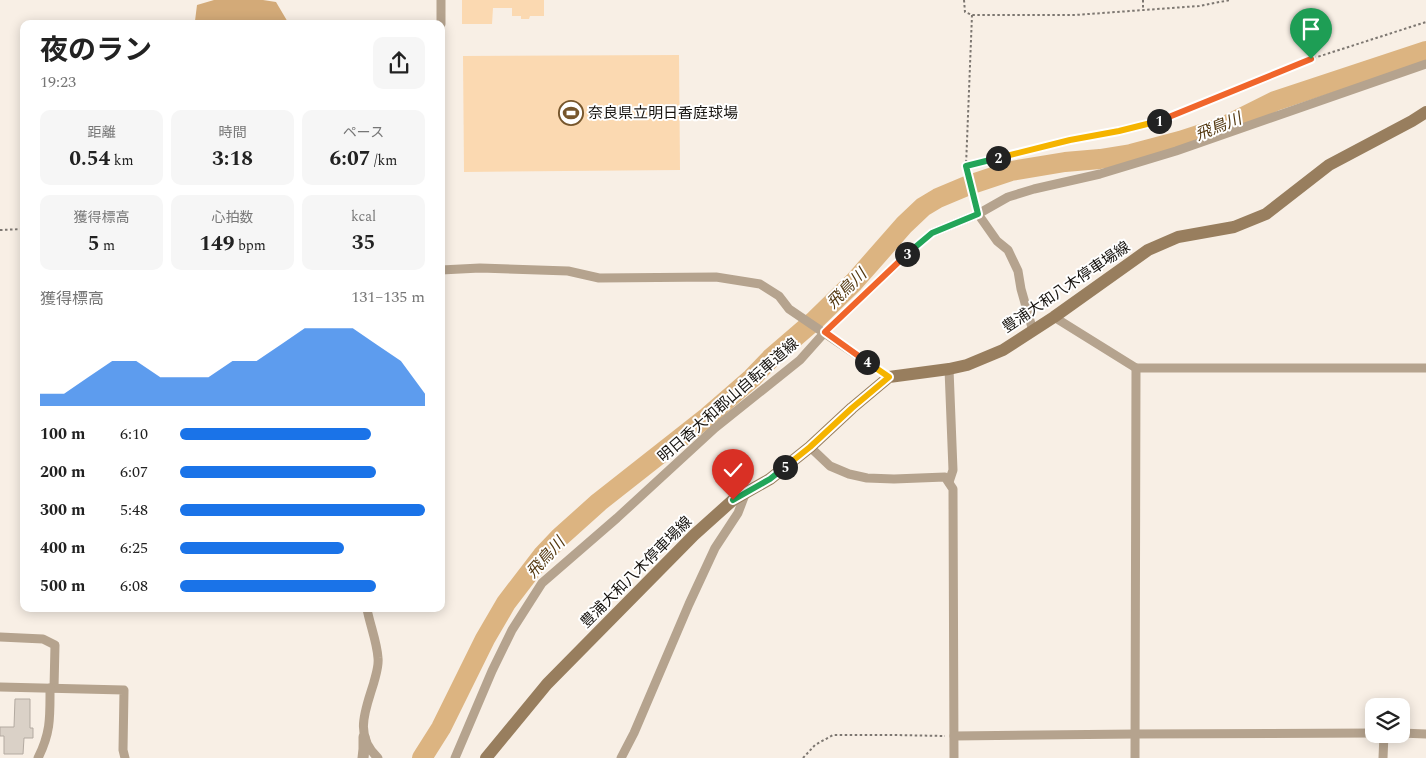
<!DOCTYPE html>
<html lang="ja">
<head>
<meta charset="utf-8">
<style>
	:root { --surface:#fff; --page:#f6f6f6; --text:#222; --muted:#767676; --accent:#1a73e8 }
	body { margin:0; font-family:Spectral,"Noto Sans JP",serif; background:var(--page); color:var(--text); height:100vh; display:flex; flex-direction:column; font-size:19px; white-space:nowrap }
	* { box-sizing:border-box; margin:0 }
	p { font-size:16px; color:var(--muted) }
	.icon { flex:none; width:28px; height:28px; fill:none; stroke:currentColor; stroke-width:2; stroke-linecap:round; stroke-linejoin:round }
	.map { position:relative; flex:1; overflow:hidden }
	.drawer { position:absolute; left:20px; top:20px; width:425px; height:592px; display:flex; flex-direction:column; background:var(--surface); border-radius:10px; box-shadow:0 2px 12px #0003 }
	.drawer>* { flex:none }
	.fabs { position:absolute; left:1365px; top:698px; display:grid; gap:10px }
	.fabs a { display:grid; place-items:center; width:45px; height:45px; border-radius:10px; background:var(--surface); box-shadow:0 2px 12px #0003; font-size:25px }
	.pin { position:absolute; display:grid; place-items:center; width:42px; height:42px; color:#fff; margin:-51px -21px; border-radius:50% 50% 50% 0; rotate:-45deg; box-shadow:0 0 5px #0007 }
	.pin .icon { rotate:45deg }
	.km { position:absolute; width:25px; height:25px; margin:-12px; border-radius:50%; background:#222; color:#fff; font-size:14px; line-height:25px; text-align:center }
	.round { display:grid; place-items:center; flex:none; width:52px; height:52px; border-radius:10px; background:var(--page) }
	.head { display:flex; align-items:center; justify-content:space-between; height:85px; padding:0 20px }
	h1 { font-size:28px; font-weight:700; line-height:38px }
	.figures { display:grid; grid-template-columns:repeat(3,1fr); gap:8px; height:85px; padding:5px 20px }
	.figures div { display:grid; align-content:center; border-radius:10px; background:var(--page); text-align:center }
	.figures b { font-size:21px; font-weight:700 }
	.figures small { font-size:14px; font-weight:400 }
	.figures p { font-size:14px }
	.chart { height:140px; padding:10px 20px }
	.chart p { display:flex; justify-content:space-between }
	.chart svg { width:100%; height:90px; margin-top:5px; fill:var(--accent); opacity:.7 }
	ul { padding:0 20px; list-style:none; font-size:16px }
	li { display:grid; grid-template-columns:80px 60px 1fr; align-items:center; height:38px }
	li i { height:12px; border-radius:6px; background:var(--accent) }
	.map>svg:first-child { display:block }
	.green { fill:#fbd9b1 }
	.forest { fill:#d3aa78 }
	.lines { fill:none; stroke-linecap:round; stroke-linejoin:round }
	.river { stroke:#dcb481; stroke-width:20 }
	.building { fill:#dad1c7; stroke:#b3aaa1 }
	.path { stroke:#7d7771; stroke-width:2; stroke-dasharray:2.5 2.5; stroke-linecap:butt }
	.minor { stroke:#b5a38e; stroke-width:9 }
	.tertiary { stroke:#b5a38e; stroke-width:11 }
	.secondary { stroke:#987e5e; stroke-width:12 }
	.split-1-casing { stroke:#fff; stroke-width:10 }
	.split-2-casing { stroke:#fff; stroke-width:10 }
	.split-3-casing { stroke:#fff; stroke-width:10 }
	.split-4-casing { stroke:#fff; stroke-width:10 }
	.split-5-casing { stroke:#fff; stroke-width:10 }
	.split-6-casing { stroke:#fff; stroke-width:10 }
	.split-1 { stroke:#f0652b; stroke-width:6 }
	.split-2 { stroke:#f5b400; stroke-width:6 }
	.split-3 { stroke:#22a559; stroke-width:6 }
	.split-4 { stroke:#f0652b; stroke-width:6 }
	.split-5 { stroke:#f5b400; stroke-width:6 }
	.split-6 { stroke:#22a559; stroke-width:6 }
	.labels { text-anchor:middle; stroke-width:4; stroke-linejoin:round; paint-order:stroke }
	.poi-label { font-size:15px; fill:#16130f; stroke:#fff; text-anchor:start }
	.street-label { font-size:15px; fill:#16130f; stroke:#fff }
	.water-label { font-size:16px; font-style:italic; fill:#533810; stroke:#fff }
</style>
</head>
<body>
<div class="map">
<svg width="1426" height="758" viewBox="0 0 1426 758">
	<rect width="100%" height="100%" fill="#f8efe5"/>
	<g class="green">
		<path d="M462,0H544V16H530L529,19H521V16H512V8H493L492,24H462Z"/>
		<path d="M679,55L680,170L464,172L463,56Z"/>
	</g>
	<path class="forest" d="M214,0H263L276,2L289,24H193L195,21L197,5Z"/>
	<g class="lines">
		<path class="river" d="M422,758L441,728L485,639L506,603L542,556L560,537L599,502L707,417L752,378L772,357L815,320L854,282L904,225L923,207L938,198L969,185L1011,171L1065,162L1100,159L1131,154L1180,141L1223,127L1275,101L1426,51"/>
	</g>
	<path class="building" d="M15,699H30V728H33V738H24L23,754H4V736H0V727H14Z"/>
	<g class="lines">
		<g class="path">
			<path d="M964,0L965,12L972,15H1075L1199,6L1230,0"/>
			<path d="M1143,0V9"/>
			<path d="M972,15L966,166L975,201"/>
			<path d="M966,166L1070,140L1155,122L1311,59L1426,22"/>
			<path d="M0,230L24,229"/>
			<path d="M803,758L815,745L833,735H895L945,736"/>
		</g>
		<g class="minor">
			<path d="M441,24V0"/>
			<path d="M977,210L978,214L997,241L1008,250L1018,271L1021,289L1033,331"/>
			<path d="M441,270L480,268L568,271L599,278L716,277L760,284L779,296L789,309L889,377"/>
			<path d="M1054,317L1136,368H1426"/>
			<path d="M949,369L953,470L949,482"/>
			<path d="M810,447L830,466L849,474L867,478L894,479L945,477L953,489L954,758"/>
			<path d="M367,609C370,625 377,642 378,658C379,666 376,674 374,682C366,709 353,735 378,758"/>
			<path d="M0,637L43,639L55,645L54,688"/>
			<path d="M0,687L124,690L123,750L125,758"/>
			<path d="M1401,733L1426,734"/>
			<path d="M954,736L1135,734L1374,733"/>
			<path d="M38,758C51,732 50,717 50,688"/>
			<path d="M455,758L492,671L512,630L542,583L617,518L715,428L800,360L825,332L907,254L932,233L978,214L1008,197L1034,189L1100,174L1176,151L1426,64"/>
			<path d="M621,758L634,733L689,604L715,548L738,513L746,492"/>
			<path d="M1135,758L1136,368"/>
			<path d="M1383,758L1384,734"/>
		</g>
		<path class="tertiary" d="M363,758L364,749V737"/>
		<path class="secondary" d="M486,758L547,684L694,535L733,500L770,479L810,447L852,408L889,377L949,369L967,365L1003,350L1054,317L1148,250L1178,237L1234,227L1266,214L1329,165L1412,121L1426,112"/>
	</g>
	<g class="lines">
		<defs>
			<path id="split-1" d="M1159,121L1311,59"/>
			<path id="split-2" d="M998,158L1070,140L1119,131L1159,121"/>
			<path id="split-3" d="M907,254L932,233L978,214L966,166L998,158"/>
			<path id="split-4" d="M867,362L825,332L907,254"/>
			<path id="split-5" d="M785,467L810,447L852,408L889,377L867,362"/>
			<path id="split-6" d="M733,500L770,479L785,467"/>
		</defs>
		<use href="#split-1" class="split-1-casing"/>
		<use href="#split-2" class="split-2-casing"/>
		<use href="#split-3" class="split-3-casing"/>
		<use href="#split-4" class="split-4-casing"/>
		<use href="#split-5" class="split-5-casing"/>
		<use href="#split-6" class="split-6-casing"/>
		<use href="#split-1" class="split-1"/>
		<use href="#split-2" class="split-2"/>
		<use href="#split-3" class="split-3"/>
		<use href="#split-4" class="split-4"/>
		<use href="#split-5" class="split-5"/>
		<use href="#split-6" class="split-6"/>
	</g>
	<defs>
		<symbol id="stadium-ring" viewBox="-11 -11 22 22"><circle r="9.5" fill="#fff" stroke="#76562c" stroke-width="1.5"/><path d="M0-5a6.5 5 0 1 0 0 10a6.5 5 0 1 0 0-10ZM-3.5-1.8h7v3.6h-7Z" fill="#76562c"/></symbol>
	</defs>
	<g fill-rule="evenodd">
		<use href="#stadium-ring" x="557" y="99" width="28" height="28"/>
	</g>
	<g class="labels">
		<g class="poi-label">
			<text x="588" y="118">奈良県立明日香庭球場</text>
		</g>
		<g class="street-label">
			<text transform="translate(1066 287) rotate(-34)" y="5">豊浦大和八木停車場線</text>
			<text transform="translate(728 400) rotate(-41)" y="5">明日香大和郡山自転車道線</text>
			<text transform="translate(636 572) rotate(-45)" y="5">豊浦大和八木停車場線</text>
		</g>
		<g class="water-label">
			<text transform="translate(1218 126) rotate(-22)" y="6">飛鳥川</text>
			<text transform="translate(846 288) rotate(-45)" y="6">飛鳥川</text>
			<text transform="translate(545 557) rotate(-48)" y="6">飛鳥川</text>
		</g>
	</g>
</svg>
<div class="fabs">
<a><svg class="icon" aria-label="layers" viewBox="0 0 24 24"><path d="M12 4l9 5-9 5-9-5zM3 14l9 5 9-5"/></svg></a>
</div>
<div class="pin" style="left:1311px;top:59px;background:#1e9e55"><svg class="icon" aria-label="arrive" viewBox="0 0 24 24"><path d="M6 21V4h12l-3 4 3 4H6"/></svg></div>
<div class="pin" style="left:733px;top:500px;background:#d93025"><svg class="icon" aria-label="check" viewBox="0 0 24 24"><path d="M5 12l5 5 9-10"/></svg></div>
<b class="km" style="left:1159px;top:121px">1</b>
<b class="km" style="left:998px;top:158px">2</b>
<b class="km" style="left:907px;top:254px">3</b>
<b class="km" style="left:867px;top:362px">4</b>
<b class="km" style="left:785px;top:467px">5</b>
<section class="drawer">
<div class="head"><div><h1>夜のラン</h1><p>19:23</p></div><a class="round"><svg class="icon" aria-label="share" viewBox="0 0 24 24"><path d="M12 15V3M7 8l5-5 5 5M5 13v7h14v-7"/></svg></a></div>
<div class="figures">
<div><p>距離</p><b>0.54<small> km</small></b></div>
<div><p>時間</p><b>3:18</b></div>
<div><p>ペース</p><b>6:07<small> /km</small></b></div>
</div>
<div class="figures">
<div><p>獲得標高</p><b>5<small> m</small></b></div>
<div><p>心拍数</p><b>149<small> bpm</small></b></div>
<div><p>kcal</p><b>35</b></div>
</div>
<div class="chart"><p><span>獲得標高</span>131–135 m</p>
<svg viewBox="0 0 160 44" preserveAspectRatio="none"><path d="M0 44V38L10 38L20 30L30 22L40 22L50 30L60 30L70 30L80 22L90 22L100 14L110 6L120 6L130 6L140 14L150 22L160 38V44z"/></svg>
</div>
<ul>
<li><b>100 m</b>6:10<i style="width:78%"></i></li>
<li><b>200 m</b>6:07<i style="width:80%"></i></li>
<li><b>300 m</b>5:48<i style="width:100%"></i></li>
<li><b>400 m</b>6:25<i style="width:67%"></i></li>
<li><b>500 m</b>6:08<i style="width:80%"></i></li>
</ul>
</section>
</div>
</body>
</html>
